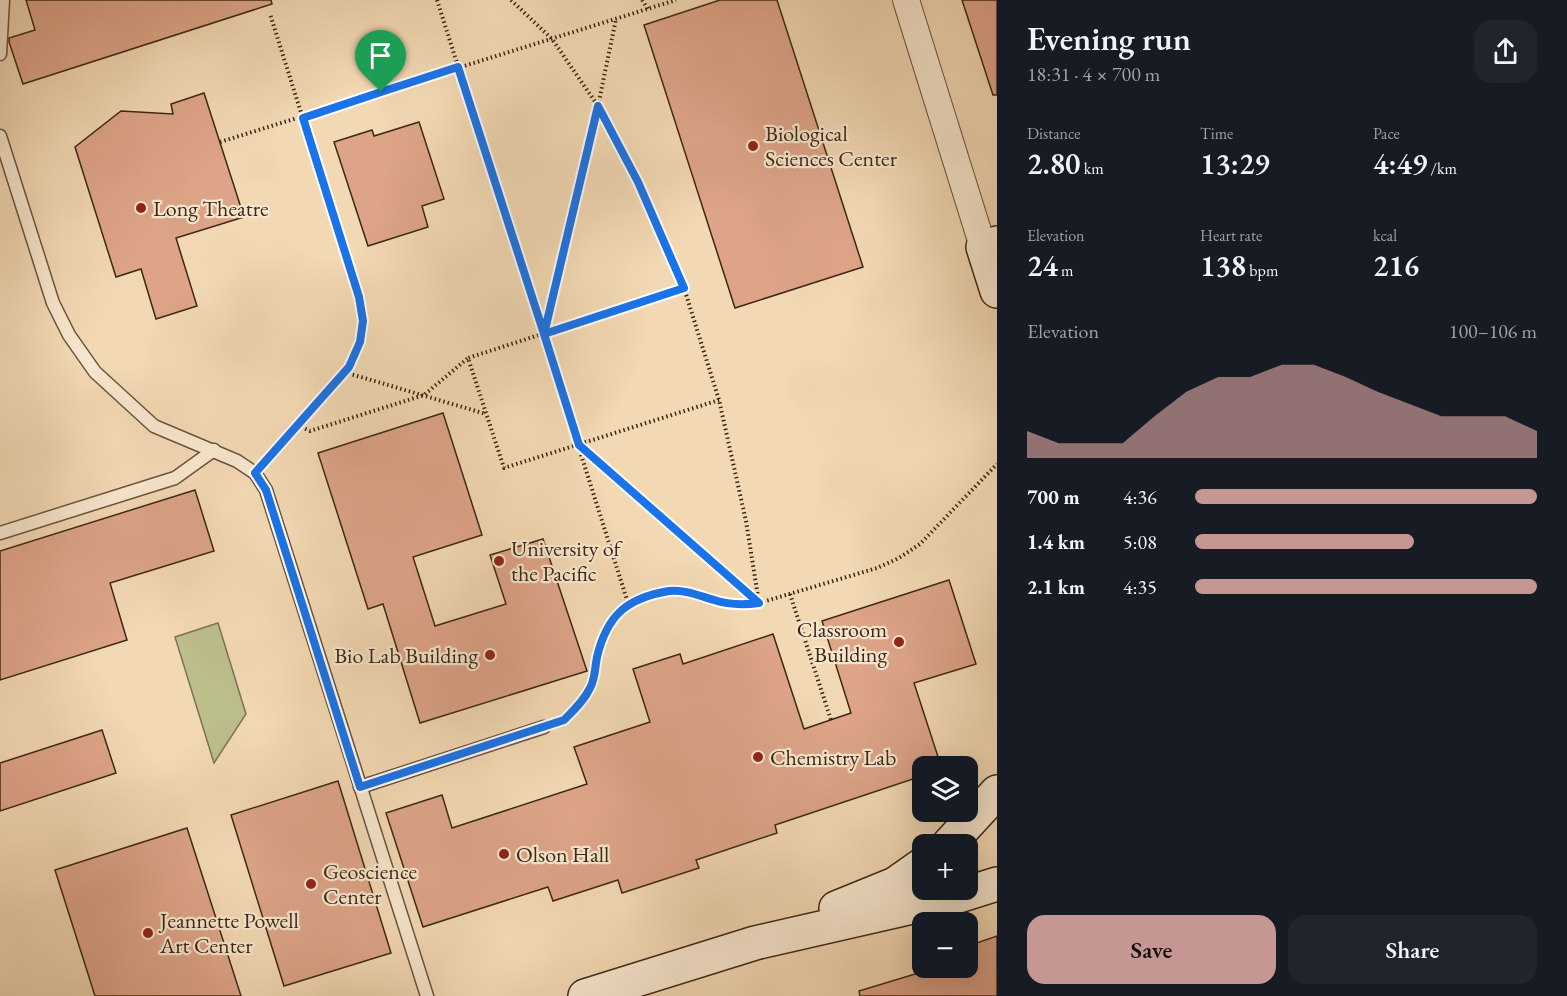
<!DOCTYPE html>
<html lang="en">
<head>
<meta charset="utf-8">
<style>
	:root { --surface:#171b24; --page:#20242c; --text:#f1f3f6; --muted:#9ea1a6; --accent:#c59692 }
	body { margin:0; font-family:"EB Garamond",serif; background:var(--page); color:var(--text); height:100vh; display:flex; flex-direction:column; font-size:22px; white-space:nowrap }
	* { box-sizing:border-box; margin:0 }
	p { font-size:20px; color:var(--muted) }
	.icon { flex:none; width:33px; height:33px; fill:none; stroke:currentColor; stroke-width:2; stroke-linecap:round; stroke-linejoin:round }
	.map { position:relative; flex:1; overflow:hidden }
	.panel { display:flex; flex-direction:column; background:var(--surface); width:570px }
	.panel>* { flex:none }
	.tools { position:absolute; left:912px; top:756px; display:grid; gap:12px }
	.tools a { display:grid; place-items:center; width:66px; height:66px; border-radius:12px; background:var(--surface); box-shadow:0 6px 24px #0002; font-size:30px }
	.pin { position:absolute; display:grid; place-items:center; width:51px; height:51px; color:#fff; margin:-62px -26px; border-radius:50% 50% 50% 0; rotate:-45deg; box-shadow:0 0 6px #0007 }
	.pin .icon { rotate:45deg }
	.round { display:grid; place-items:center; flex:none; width:63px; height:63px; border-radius:18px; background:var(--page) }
	.headline { display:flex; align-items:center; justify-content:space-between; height:102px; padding:0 30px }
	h1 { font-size:33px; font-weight:600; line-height:45px }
	.metrics { display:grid; grid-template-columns:repeat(3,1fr); gap:9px; height:102px; padding:6px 30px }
	.metrics div { display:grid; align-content:center }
	.metrics b { font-size:30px; font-weight:600 }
	.metrics small { font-size:16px; font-weight:400 }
	.metrics p { font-size:16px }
	.chart { height:168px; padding:12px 30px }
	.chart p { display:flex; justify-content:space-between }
	.chart svg { width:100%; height:108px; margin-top:6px; fill:var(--accent); opacity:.7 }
	.cta { display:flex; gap:12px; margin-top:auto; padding:12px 30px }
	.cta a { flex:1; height:69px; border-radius:18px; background:var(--accent); color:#111; font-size:24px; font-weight:600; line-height:69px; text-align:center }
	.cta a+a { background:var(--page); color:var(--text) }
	ul { padding:0 30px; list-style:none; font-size:20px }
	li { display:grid; grid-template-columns:96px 72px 1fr; align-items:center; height:45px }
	li i { height:15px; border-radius:8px; background:var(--accent) }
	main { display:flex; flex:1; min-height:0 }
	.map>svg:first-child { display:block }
	.green { fill:#bcbe8b; stroke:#7c7350; stroke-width:1.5 }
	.building { fill:#dda488; stroke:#3d2816; stroke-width:1.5 }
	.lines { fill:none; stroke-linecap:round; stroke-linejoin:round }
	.lane-casing { stroke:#6a543d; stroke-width:15 }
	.street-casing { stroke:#6a543d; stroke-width:28 }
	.secondary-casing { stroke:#3d2816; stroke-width:36 }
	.path { stroke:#3d2816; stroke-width:4; stroke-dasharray:1.5 3; stroke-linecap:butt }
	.lane { stroke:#f7e6ce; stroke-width:12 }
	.street { stroke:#f7e6ce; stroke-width:26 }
	.secondary { stroke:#f7e6ce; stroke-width:33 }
	.route-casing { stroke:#fff; stroke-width:12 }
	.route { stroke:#1a73e8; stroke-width:8 }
	.poi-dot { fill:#8f2418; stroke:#f7e6ce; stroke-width:2 }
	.labels { text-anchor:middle; stroke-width:4.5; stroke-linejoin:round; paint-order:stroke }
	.poi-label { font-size:22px; fill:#3d2816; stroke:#f7e6ce; text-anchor:start }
</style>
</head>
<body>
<main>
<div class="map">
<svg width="997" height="996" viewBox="0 0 997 996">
	<rect width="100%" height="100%" fill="#f2d8b3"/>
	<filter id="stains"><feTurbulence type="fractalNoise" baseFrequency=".00333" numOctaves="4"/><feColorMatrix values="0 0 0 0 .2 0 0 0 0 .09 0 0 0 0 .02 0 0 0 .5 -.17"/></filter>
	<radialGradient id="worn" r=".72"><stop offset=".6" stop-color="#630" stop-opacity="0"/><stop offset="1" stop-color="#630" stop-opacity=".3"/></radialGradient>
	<path class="green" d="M218,623L246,714L214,763L175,637Z"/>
	<g class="building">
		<path d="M26,0H271L272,4L23,84L9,42V38L35,30Z"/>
		<path d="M720,0H777L863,267L735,308L644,25Z"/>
		<path d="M962,0H997V95H993Z"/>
		<path d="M204,93L244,217L176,238L197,306L156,319L141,269L116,277L75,147L121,111L173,114L171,104Z"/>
		<path d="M419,122L444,199L422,206L428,227L368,246L334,142L372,130L374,136Z"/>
		<path d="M443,413L482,535L413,557L435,626L506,604L490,555L543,539L587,671L420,723L383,604L368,609L318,453Z"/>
		<path d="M195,490L214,551L110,583L127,640L0,680V551Z"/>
		<path d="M949,580L976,664L914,683L941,766H922V776L775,825L777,833L696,860L699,868L622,893L618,880L553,901L548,887L423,927L386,813L442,795L452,828L587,784L574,747L650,722L633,669L680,654L683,664L773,634L804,729L851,713L822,621Z"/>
		<path d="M102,730L116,773L0,811V763Z"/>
		<path d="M338,781L391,953L284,986L231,815Z"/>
		<path d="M187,828L241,996H95L55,870Z"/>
		<path d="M997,936V996H860L859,991L925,971L924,968H968V946Z"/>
	</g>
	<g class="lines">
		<defs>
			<g id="lane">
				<path d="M0,54L3,0"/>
				<path d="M0,136L53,303L69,335L95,372L154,426L237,461L255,473L266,490L427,996"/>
				<path d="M0,533L175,478L214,450"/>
				<path d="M360,787L544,727"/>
			</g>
			<path id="street" d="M906,0L983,247"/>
			<g id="secondary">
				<path d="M997,243L983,247L997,291"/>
				<path d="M949,844L997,792"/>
				<path d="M836,908L895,884L922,865"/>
				<path d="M585,996L755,943L952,898L997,884"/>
			</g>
		</defs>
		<use href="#lane" class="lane-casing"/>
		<use href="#street" class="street-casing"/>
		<use href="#secondary" class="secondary-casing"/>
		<g class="path">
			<path d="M437,0L628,603"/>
			<path d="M511,0L552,39L598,106L638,182L684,288L719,400L746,521L759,603"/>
			<path d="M642,0L648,9"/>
			<path d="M220,142L676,0"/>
			<path d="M684,288L468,358L504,468L719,400"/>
			<path d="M544,334L598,106L616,19"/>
			<path d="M344,372L486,414"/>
			<path d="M297,425L310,431L424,395L468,358"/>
			<path d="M580,446L759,603"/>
			<path d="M266,460C290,433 351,375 360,342C365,327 361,311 359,297L270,14"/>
			<path d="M790,594L831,720"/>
			<path d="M559,722C565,719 569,715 573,711C610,675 585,615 646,596C690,583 717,609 759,603L877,568L899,558L920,544L997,464"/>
		</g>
		<use href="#lane" class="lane"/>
		<use href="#street" class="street"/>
		<use href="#secondary" class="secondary"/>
	</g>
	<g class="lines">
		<defs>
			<path id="route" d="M381,92L303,118L359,297L363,321L360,342L349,367L255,473L266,490L360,787L564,720C573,711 584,701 590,688C595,680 595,667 597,657C607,615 627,598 669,591C684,589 700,596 714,600C729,605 744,605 759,603L579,445L544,334L598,106L638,182L684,288L544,334L458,67L381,92"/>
		</defs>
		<use href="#route" class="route-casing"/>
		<use href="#route" class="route"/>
	</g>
	<g class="poi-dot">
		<circle cx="753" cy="146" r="6"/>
		<circle cx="141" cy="208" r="6"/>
		<circle cx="499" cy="561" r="6"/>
		<circle cx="899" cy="642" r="6"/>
		<circle cx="490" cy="655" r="6"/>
		<circle cx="758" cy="757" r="6"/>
		<circle cx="504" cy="854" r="6"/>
		<circle cx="311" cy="884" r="6"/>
		<circle cx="148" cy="933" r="6"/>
	</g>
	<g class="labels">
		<g class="poi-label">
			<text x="765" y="141">Biological<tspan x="765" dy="25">Sciences Center</tspan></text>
			<text x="153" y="216">Long Theatre</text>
			<text x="511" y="556">University of<tspan x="511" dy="25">the Pacific</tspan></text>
			<text x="887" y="637" text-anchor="end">Classroom<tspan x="887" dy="25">Building</tspan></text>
			<text x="478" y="663" text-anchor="end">Bio Lab Building</text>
			<text x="770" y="765">Chemistry Lab</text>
			<text x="516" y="862">Olson Hall</text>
			<text x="323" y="879">Geoscience<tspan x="323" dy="25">Center</tspan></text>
			<text x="160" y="928">Jeannette Powell<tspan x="160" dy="25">Art Center</tspan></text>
		</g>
	</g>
	<rect width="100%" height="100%" filter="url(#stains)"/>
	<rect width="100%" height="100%" fill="url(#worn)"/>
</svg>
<div class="tools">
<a><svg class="icon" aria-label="layers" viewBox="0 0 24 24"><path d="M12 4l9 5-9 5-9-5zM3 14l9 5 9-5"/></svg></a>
<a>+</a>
<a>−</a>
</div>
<div class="pin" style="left:381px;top:92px;background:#1e9e55"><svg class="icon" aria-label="arrive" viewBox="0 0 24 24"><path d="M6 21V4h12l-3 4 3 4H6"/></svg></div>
</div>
<section class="panel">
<div class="headline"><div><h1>Evening run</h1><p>18:31 · 4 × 700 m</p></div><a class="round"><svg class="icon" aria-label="share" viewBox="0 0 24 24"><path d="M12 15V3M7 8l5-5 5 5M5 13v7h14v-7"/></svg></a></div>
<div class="metrics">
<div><p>Distance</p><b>2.80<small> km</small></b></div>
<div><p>Time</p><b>13:29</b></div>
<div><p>Pace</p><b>4:49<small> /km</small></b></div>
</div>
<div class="metrics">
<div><p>Elevation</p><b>24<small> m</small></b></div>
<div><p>Heart rate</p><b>138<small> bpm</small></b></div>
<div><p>kcal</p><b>216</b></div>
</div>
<div class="chart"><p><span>Elevation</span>100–106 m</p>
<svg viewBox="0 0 160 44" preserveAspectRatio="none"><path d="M0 44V33L10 38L20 38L30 38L40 27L50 17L60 11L70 11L80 6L90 6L100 11L110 17L120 22L130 27L140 27L150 27L160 33V44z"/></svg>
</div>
<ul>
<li><b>700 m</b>4:36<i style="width:100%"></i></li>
<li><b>1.4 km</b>5:08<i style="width:64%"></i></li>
<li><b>2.1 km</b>4:35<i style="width:100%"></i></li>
</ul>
<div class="cta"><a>Save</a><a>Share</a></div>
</section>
</main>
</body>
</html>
